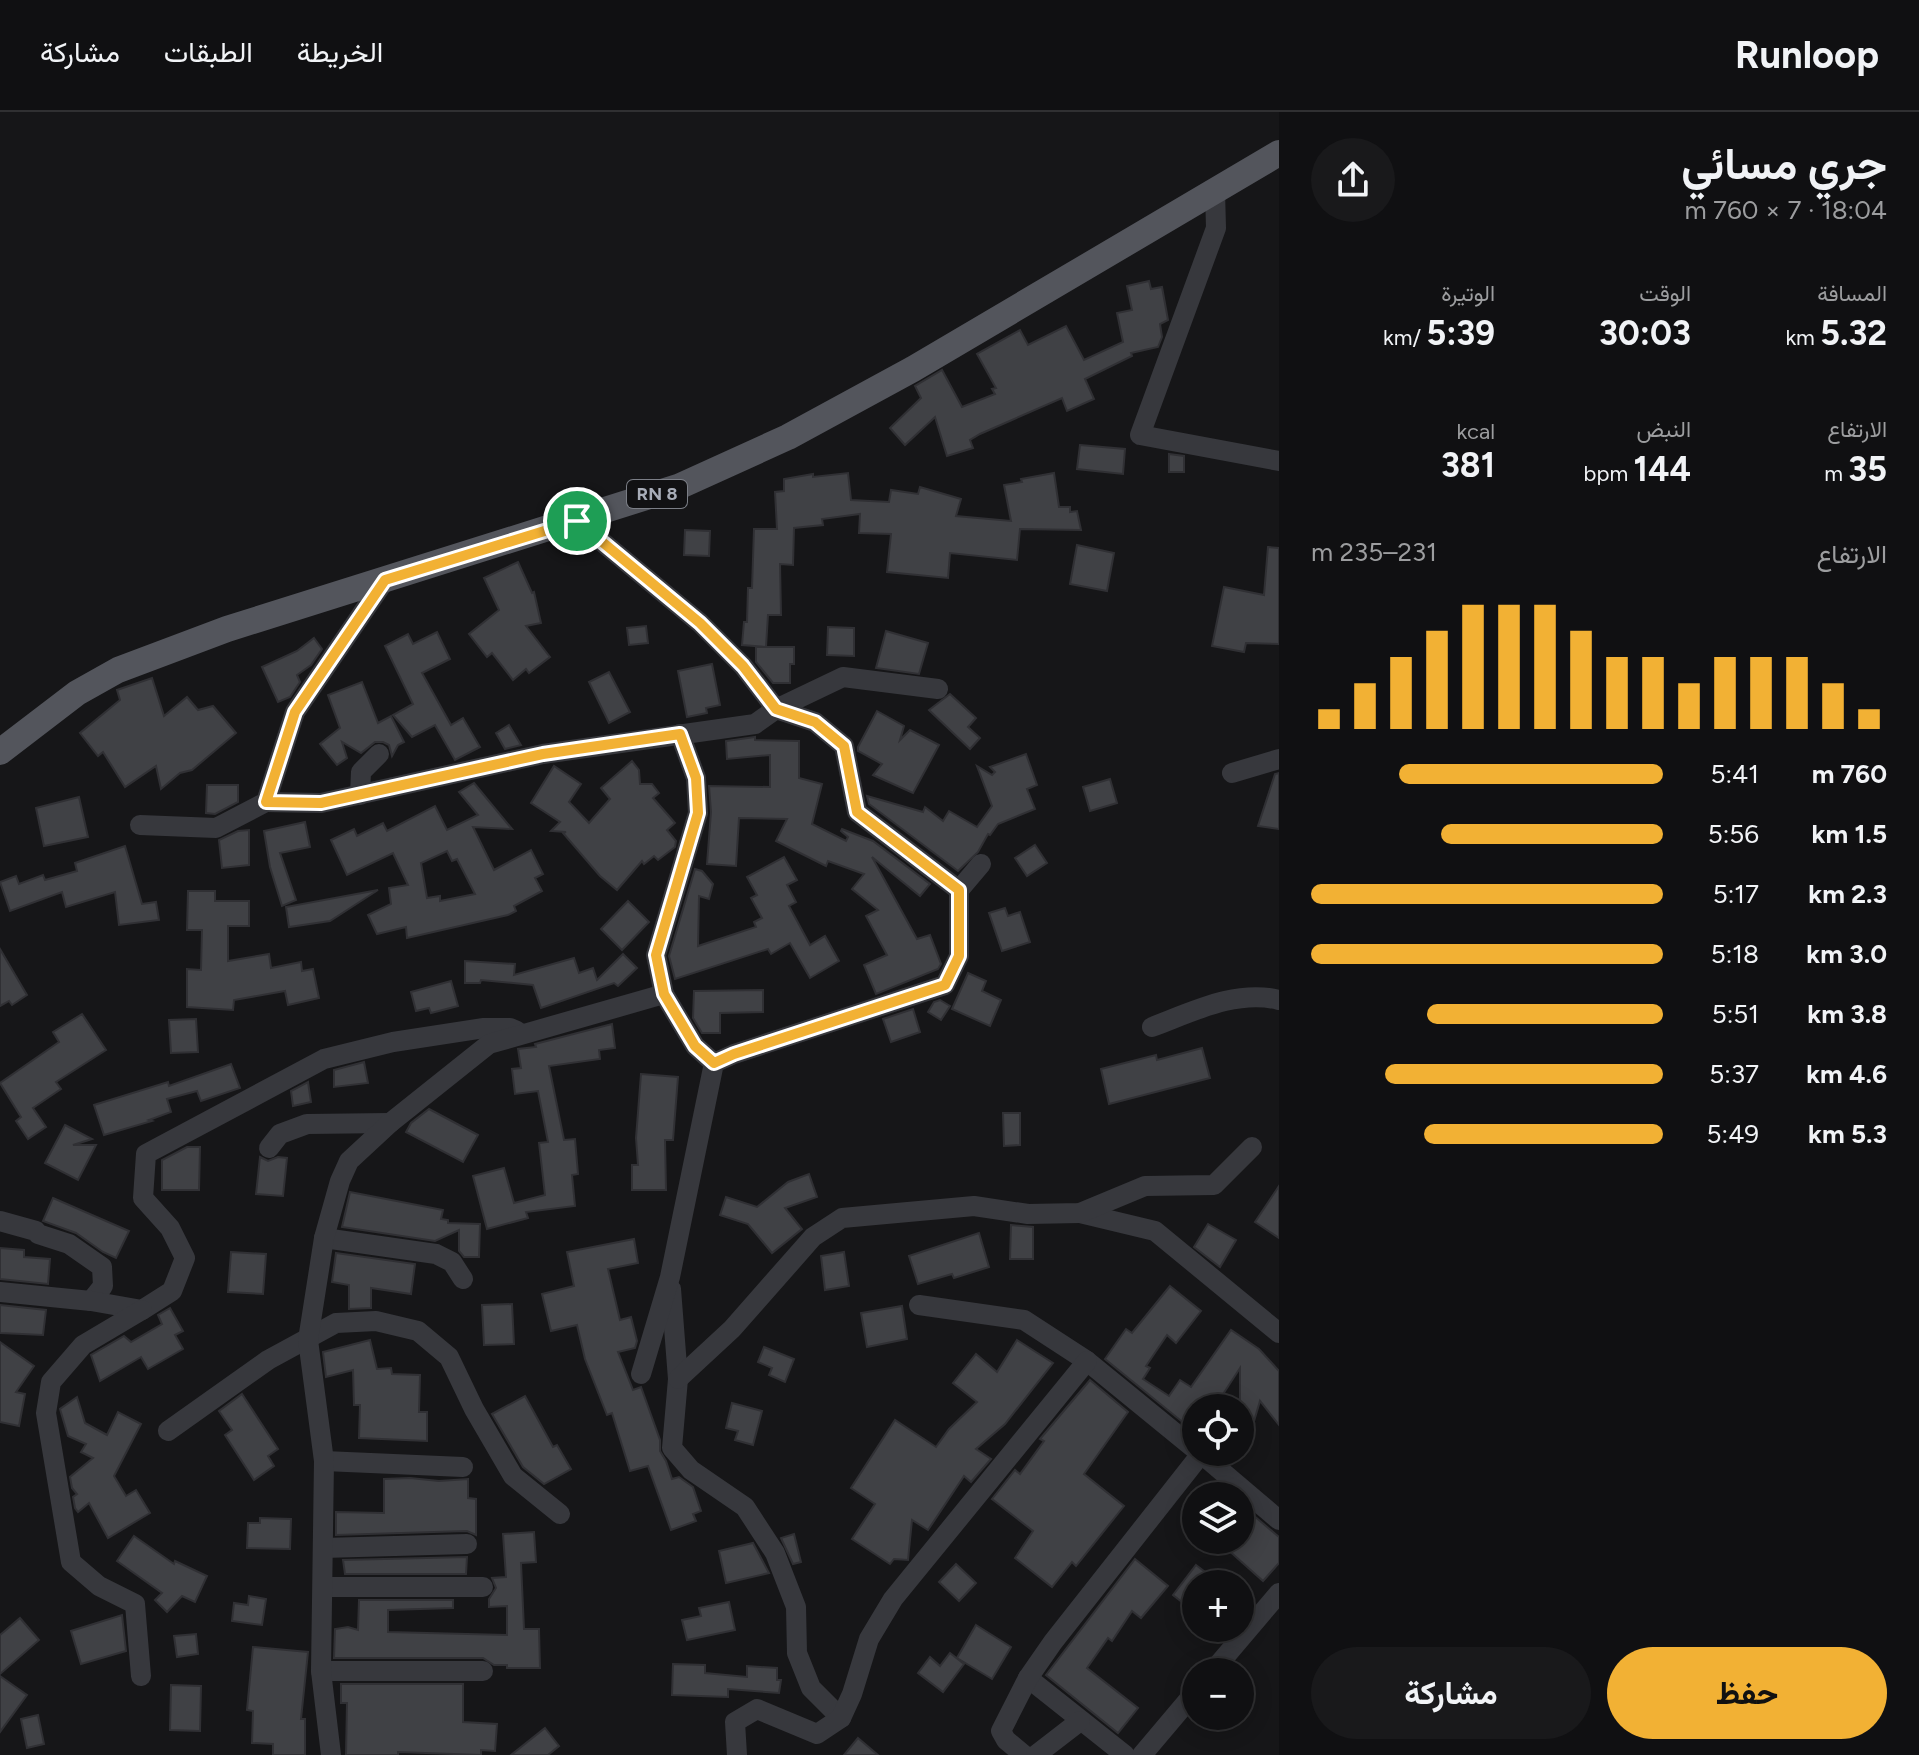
<!DOCTYPE html>
<html lang="ar">
<head>
<meta charset="utf-8">
<style>
	:root { --surface:#101012; --page:#19191b; --text:#f1f3f6; --muted:#9c9d9f; --line:#303032; --accent:#f2b134 }
	body { margin:0; font-family:Figtree,Vazirmatn,sans-serif; background:var(--page); color:var(--text); direction:rtl; height:100vh; display:flex; flex-direction:column; font-size:30px; white-space:nowrap }
	* { box-sizing:border-box; margin:0 }
	p { font-size:26px; color:var(--muted) }
	.icon { flex:none; width:44px; height:44px; fill:none; stroke:currentColor; stroke-width:2; stroke-linecap:round; stroke-linejoin:round }
	.map { position:relative; flex:1; overflow:hidden; direction:ltr }
	.panel { display:flex; flex-direction:column; background:var(--surface); width:640px }
	.panel>* { flex:none }
	.fabs { position:absolute; left:1182px; top:1282px; display:grid; gap:16px }
	.fabs a { display:grid; place-items:center; width:72px; height:72px; border-radius:50%; background:var(--surface); box-shadow:0 4px 20px #0003,0 0 0 2px var(--line); font-size:40px }
	.pin { position:absolute; display:grid; place-items:center; width:68px; height:68px; color:#fff; margin:-34px; border:4px solid #fff; border-radius:50%; box-shadow:0 2px 8px #0007 }
	.round { display:grid; place-items:center; flex:none; width:84px; height:84px; border-radius:42px; background:var(--page) }
	.head { display:flex; align-items:center; justify-content:space-between; height:136px; padding:0 32px }
	h1 { font-size:44px; font-weight:700; line-height:60px }
	.stats { display:grid; grid-template-columns:repeat(3,1fr); gap:12px; height:136px; padding:8px 32px }
	.stats div { display:grid; align-content:center }
	.stats b { font-size:34px; font-weight:700 }
	.stats small { font-size:22px; font-weight:400 }
	.stats p { font-size:22px }
	.chart { height:224px; padding:16px 32px }
	.chart p { display:flex; justify-content:space-between }
	.chart svg { width:100%; height:144px; margin-top:8px; stroke:var(--accent); stroke-width:6 }
	.button { display:flex; gap:16px; margin-top:auto; padding:16px 32px }
	.button a { flex:1; height:92px; border-radius:48px; background:var(--accent); color:#111; font-size:32px; font-weight:700; line-height:92px; text-align:center }
	.button a+a { background:var(--page); color:var(--text) }
	ul { padding:0 32px; list-style:none; font-size:26px }
	li { display:grid; grid-template-columns:128px 96px 1fr; align-items:center; height:60px }
	li i { height:20px; border-radius:10px; background:var(--accent) }
	header { display:flex; align-items:center; gap:48px; box-sizing:border-box; height:112px; padding:0 40px; background:var(--surface); border-bottom:2px solid var(--line) }
	header strong { font-size:38px }
	nav { display:flex; gap:44px; margin-inline-start:auto; font-size:28px }
	main { display:flex; flex:1; min-height:0 }
	.map>svg:first-child { display:block }
	.building { fill:#404145; stroke:#303034; stroke-width:2; fill-rule:evenodd }
	.lines { fill:none; stroke-linecap:round; stroke-linejoin:round }
	.minor { stroke:#37383d; stroke-width:20 }
	.major { stroke:#53555c; stroke-width:26 }
	.route-casing { stroke:#fff; stroke-width:16 }
	.route { stroke:#f2b134; stroke-width:10 }
	.labels { text-anchor:middle; stroke-width:7; stroke-linejoin:round; paint-order:stroke }
	.shield { fill:#111113; stroke:#7b7e86; stroke-width:2 }
	.shield-label { font-size:18px; font-weight:bold; fill:#a8adb8 }
</style>
</head>
<body>
<header>
<strong>Runloop</strong>
<nav><a>الخريطة</a><a>الطبقات</a><a>مشاركة</a></nav>
</header>
<main>
<section class="panel">
<div class="head"><div><h1>جري مسائي</h1><p>18:04 · 7 × 760 m</p></div><a class="round"><svg class="icon" aria-label="share" viewBox="0 0 24 24"><path d="M12 15V3M7 8l5-5 5 5M5 13v7h14v-7"/></svg></a></div>
<div class="stats">
<div><p>المسافة</p><b>5.32<small> km</small></b></div>
<div><p>الوقت</p><b>30:03</b></div>
<div><p>الوتيرة</p><b>5:39<small> /km</small></b></div>
</div>
<div class="stats">
<div><p>الارتفاع</p><b>35<small> m</small></b></div>
<div><p>النبض</p><b>144<small> bpm</small></b></div>
<div><p>kcal</p><b>381</b></div>
</div>
<div class="chart"><p><span>الارتفاع</span>231–235 m</p>
<svg viewBox="0 0 160 44" preserveAspectRatio="none"><path d="M5 44V38M15 44V30M25 44V22M35 44V14M45 44V6M55 44V6M65 44V6M75 44V14M85 44V22M95 44V22M105 44V30M115 44V22M125 44V22M135 44V22M145 44V30M155 44V38"/></svg>
</div>
<ul>
<li><b>760 m</b>5:41<i style="width:75%"></i></li>
<li><b>1.5 km</b>5:56<i style="width:63%"></i></li>
<li><b>2.3 km</b>5:17<i style="width:100%"></i></li>
<li><b>3.0 km</b>5:18<i style="width:100%"></i></li>
<li><b>3.8 km</b>5:51<i style="width:67%"></i></li>
<li><b>4.6 km</b>5:37<i style="width:79%"></i></li>
<li><b>5.3 km</b>5:49<i style="width:68%"></i></li>
</ul>
<div class="button"><a>حفظ</a><a>مشاركة</a></div>
</section>
<div class="map">
<svg width="1279" height="1643" viewBox="0 0 1279 1643">
	<rect width="100%" height="100%" fill="#161618"/>
	<g class="building">
		<path d="M1149,169L1151,177L1162,175L1168,208L1160,212L1162,225L1158,235L1131,241L1132,244L1085,267L1094,287L1067,299L1062,286L980,322L970,328L973,336L947,344L935,305L905,333L890,316L921,286L915,274L942,258L962,295L995,282L992,277L996,276L977,242L1020,218L1028,233L1066,214L1084,248L1123,230L1117,201L1132,198L1127,174Z"/>
		<path d="M1080,333L1125,337L1123,362L1077,357Z"/>
		<path d="M1169,342L1184,344V360H1169Z"/>
		<path d="M848,361L851,388L889,390L891,378L918,382L920,375L961,387L956,404L1011,409L1004,373L1022,370L1021,367L1054,361L1059,395H1070V400L1077,399L1081,418L1020,417L1017,448L950,441L948,466L887,460L891,422L859,421L860,402L822,407L823,413L794,416L793,453L780,452L781,503H768L766,535L742,533L744,510H747L748,476H752L754,417H777L775,380L784,379V367L813,362V365Z"/>
		<path d="M685,418L710,419L709,444L684,443Z"/>
		<path d="M1077,433L1114,441L1107,479L1070,472Z"/>
		<path d="M1268,435L1279,436V532L1246,531L1244,540L1212,534L1224,475L1264,483Z"/>
		<path d="M518,450L532,481L534,480L541,511L526,514L550,545L529,561L526,557L513,568L492,541L487,545L469,522L499,498L484,466Z"/>
		<path d="M646,514L648,531L629,533L627,516Z"/>
		<path d="M828,515L854,516V544L827,543Z"/>
		<path d="M886,519L928,531L919,562L876,556Z"/>
		<path d="M437,520L450,547L422,561L451,613L463,606L480,635L455,648L435,613L412,625L393,603L413,592L385,534L408,522L413,532Z"/>
		<path d="M314,526L322,537L311,553L297,563L300,570L290,585L278,590L262,555L297,539Z"/>
		<path d="M756,535H794V552H790V571H773L756,550Z"/>
		<path d="M712,552L720,593L706,596L707,601L687,605L678,559Z"/>
		<path d="M609,560L630,600L609,611L589,570Z"/>
		<path d="M152,566L164,604L187,585L198,598L213,594L236,621L192,658L180,661L161,677L156,654L125,675L103,640L98,644L80,621L120,588L117,578Z"/>
		<path d="M362,570L378,611L391,604L404,630L398,633L392,644L389,633L383,630H375L361,641L342,630L347,646L337,653L320,632L340,616L328,583Z"/>
		<path d="M950,582L976,606L968,615L980,626L970,637L929,598Z"/>
		<path d="M877,599L904,614L900,628L910,618L939,633L913,681L873,663L882,652L858,639V635Z"/>
		<path d="M509,613L521,633L505,637L496,621Z"/>
		<path d="M755,625V628L799,629V666L822,672L812,712L846,729L848,725L841,719L842,717L873,729L930,772L920,784L872,745L917,827L930,823L941,852L938,857L876,882L864,853L887,843L866,804L878,798L852,777L864,762L828,749L826,754L776,729L787,707L739,706L736,754L707,752L711,700L709,674L770,675V643L727,647L726,629Z"/>
		<path d="M1026,642L1037,673L1027,677L1035,697L998,712L990,723L988,722L978,740L958,759L869,692L867,684L923,700L925,695L943,709L949,699L977,715L992,694L977,654L992,663L995,660L990,655Z"/>
		<path d="M632,649L639,658L640,672H652L659,681L653,686L675,711L667,718L676,729L675,735L658,748L654,744L644,752L642,749L617,778L600,764L563,721L566,720L551,719L560,710L531,691L554,654L581,672L569,690L589,711L610,687L601,676Z"/>
		<path d="M1279,661V717L1258,714L1275,662Z"/>
		<path d="M1110,667L1117,691L1090,699L1083,675Z"/>
		<path d="M474,671L512,717L473,715L494,758L531,738L543,762L535,766L542,779L514,794L516,799L508,803L407,826L406,815L377,822L368,803L391,792L389,776L408,773L393,741L347,763L331,728L354,717L357,724L383,711L387,719L435,694L447,718L478,703L459,680ZM447,739L452,749L457,747L475,782L440,789V784L427,786L421,751Z"/>
		<path d="M207,673H238V690L215,702L206,701Z"/>
		<path d="M79,685L88,725L44,734L36,696Z"/>
		<path d="M305,710L310,735L280,741L296,788L282,794L270,755L264,719Z"/>
		<path d="M249,718V753L222,756L219,728L238,719Z"/>
		<path d="M1035,733L1047,751L1027,764L1015,746Z"/>
		<path d="M125,734L142,792L156,790L159,808L119,813L115,780L66,795L62,780L10,799L0,770L16,764L19,772L43,763L45,768L77,759L75,751Z"/>
		<path d="M784,745L797,768L787,773L796,790L789,794L810,833L825,824L839,849L810,866L790,831L771,842L768,837L675,867L669,844L695,757L702,759L713,772L709,787L699,784L698,834L756,815L754,810L762,806L751,786L757,783L747,765Z"/>
		<path d="M378,778L330,809L289,815L286,795Z"/>
		<path d="M188,779H215V789H249V814H228V849L269,842L271,856L301,850L302,859L313,857L319,886L288,893L285,879L234,888L233,898L187,895V857L201,858L202,818H187Z"/>
		<path d="M628,789L649,810L622,838L601,817Z"/>
		<path d="M1005,796L1008,804L1020,800L1030,830L1002,839L989,801Z"/>
		<path d="M0,837L27,883L12,893L9,889L0,894Z"/>
		<path d="M623,842L637,856L618,874L614,871L541,896L533,873L481,868L480,871H465V849L515,852L514,863L574,846L579,861L593,856L597,868Z"/>
		<path d="M968,861L986,869L982,879L1001,888L990,914L952,897Z"/>
		<path d="M451,869L458,894L431,901L429,896L416,899L411,880Z"/>
		<path d="M763,878V900L720,901V921H702L693,906L694,879Z"/>
		<path d="M940,888L950,894L941,908L928,900L934,890Z"/>
		<path d="M913,897L920,920L891,930L883,907Z"/>
		<path d="M82,902L106,938L56,970L61,977L33,996L46,1015L28,1027L16,1009L21,1005L0,971L59,930L53,920Z"/>
		<path d="M196,907L198,940L171,941L169,908Z"/>
		<path d="M612,912L615,936L599,938L600,947L549,954L564,1028L575,1027L578,1062L572,1063L575,1094L526,1100L528,1106L487,1117L473,1064L504,1056L514,1091L545,1083L539,1031L548,1030L538,979L515,982L512,957L521,956L518,937L536,935L535,932Z"/>
		<path d="M1202,936L1210,966L1109,992L1101,957L1156,943L1157,948Z"/>
		<path d="M364,950L368,971L334,975V958Z"/>
		<path d="M231,952L240,976L201,989L197,979L167,987L171,1000L149,1008L152,1009L104,1023L94,993L168,970L169,974Z"/>
		<path d="M641,962L678,965L673,1028H665L666,1078H632V1053H638L636,1026Z"/>
		<path d="M308,970L311,990L293,994L291,979Z"/>
		<path d="M429,997L478,1023L463,1050L406,1020L411,1011Z"/>
		<path d="M1003,1001H1020V1033L1004,1034Z"/>
		<path d="M65,1013L92,1027L73,1033H96L78,1068L45,1051Z"/>
		<path d="M187,1035H200L199,1078H162V1048Z"/>
		<path d="M260,1045L268,1049L278,1045L287,1046L283,1084L256,1082Z"/>
		<path d="M809,1062L817,1085L785,1096L802,1117L772,1141L748,1112L720,1103L726,1085L757,1095L788,1070Z"/>
		<path d="M1279,1074V1126L1255,1110Z"/>
		<path d="M350,1080L443,1098L441,1107L448,1108V1111L480,1112L479,1145H464L459,1139V1118L435,1129L342,1115Z"/>
		<path d="M53,1086L129,1119L116,1146L103,1140L76,1121L43,1109Z"/>
		<path d="M1208,1112L1236,1128L1220,1155L1194,1135Z"/>
		<path d="M1011,1113L1033,1115V1147H1010Z"/>
		<path d="M979,1121L989,1155L954,1166L952,1162L918,1172L909,1144Z"/>
		<path d="M634,1127L638,1151L608,1157L620,1208L631,1205L637,1229L635,1236L618,1240L633,1278L641,1275L660,1328V1339L666,1349L672,1367L679,1365L693,1375L701,1399L693,1402L696,1409L671,1418L648,1354L630,1359L612,1301L607,1303L585,1247L577,1213L551,1219L542,1182L574,1174L567,1140Z"/>
		<path d="M0,1136L24,1138V1145L50,1147L48,1172L0,1167Z"/>
		<path d="M231,1140L266,1142L263,1182L228,1180Z"/>
		<path d="M844,1140L849,1174L825,1178L821,1144Z"/>
		<path d="M336,1141L415,1152L411,1182L371,1176V1196L349,1197V1173L332,1170Z"/>
		<path d="M1170,1174L1201,1199L1176,1231L1167,1223L1146,1254L1150,1256L1143,1267L1169,1284L1180,1268L1191,1275L1231,1218L1259,1237L1279,1259V1313L1260,1289L1244,1343L1240,1342V1256L1214,1296H1196V1321L1105,1247L1126,1217L1132,1221Z"/>
		<path d="M512,1192L514,1232L484,1233L482,1193Z"/>
		<path d="M0,1193L46,1198L43,1223L0,1221Z"/>
		<path d="M902,1194L907,1227L867,1235L861,1201Z"/>
		<path d="M170,1196L183,1219L175,1223L183,1237L148,1257L141,1245L100,1269L91,1243L124,1224L131,1230L162,1212L158,1203Z"/>
		<path d="M370,1228L377,1257L391,1256L392,1262L420,1263L419,1300H427V1329L359,1326L360,1293H354L353,1258L326,1265L323,1240Z"/>
		<path d="M1017,1228L1053,1251L1005,1312L976,1337L991,1347L971,1370L964,1364L928,1418L912,1408L908,1448L894,1447L890,1452L852,1427L875,1392L851,1376L895,1308L936,1335L949,1317L977,1290L953,1271L976,1242L997,1260Z"/>
		<path d="M0,1230L34,1254L16,1280L25,1282L19,1314L0,1310Z"/>
		<path d="M764,1235L794,1247L785,1270L769,1263L772,1256L758,1250Z"/>
		<path d="M1090,1268L1128,1300L1084,1362L1124,1394L1076,1454L1072,1450L1052,1475L1015,1446L1033,1419L992,1387L1015,1358L1020,1362L1044,1329L1040,1327Z"/>
		<path d="M242,1282L278,1337L268,1344L274,1354L254,1368L225,1323L232,1318L219,1299Z"/>
		<path d="M525,1284L553,1335L557,1333L571,1357L544,1372L523,1355L492,1302Z"/>
		<path d="M77,1285L85,1311L107,1323L118,1300L141,1312L114,1364L126,1384L136,1378L150,1401L108,1426L89,1391L78,1400L75,1396L73,1385L77,1382L72,1376L70,1365L93,1346L81,1340L86,1332L68,1324L60,1297Z"/>
		<path d="M732,1291L762,1299L753,1333L735,1328L738,1319L726,1316Z"/>
		<path d="M410,1366L439,1369L468,1367V1386L476,1387V1423L467,1419L336,1423V1400L384,1401V1367Z"/>
		<path d="M1240,1392L1279,1425V1451L1263,1469L1217,1428H1240Z"/>
		<path d="M260,1406L291,1407L290,1437L247,1436L248,1411H260Z"/>
		<path d="M534,1420L536,1450L521,1451L524,1517H539L540,1556H507V1553H494L483,1546H334L335,1517L348,1515L358,1518L359,1488H453V1496L388,1498V1520L507,1523V1494L489,1495V1487L496,1476L492,1466L506,1465L503,1422Z"/>
		<path d="M794,1422L801,1450L793,1452L781,1426Z"/>
		<path d="M134,1424L174,1452L175,1449L207,1464L195,1490L182,1484L167,1500L155,1488L162,1481L117,1449Z"/>
		<path d="M753,1431L769,1461L726,1471L719,1439Z"/>
		<path d="M467,1445L466,1462H345L343,1448Z"/>
		<path d="M1135,1447L1168,1474L1141,1506L1132,1499L1112,1529L1108,1526L1087,1556L1138,1596L1118,1621L1046,1563Z"/>
		<path d="M956,1452L976,1471L959,1489L939,1470Z"/>
		<path d="M1196,1453L1221,1472H1196V1501L1173,1483Z"/>
		<path d="M249,1484L266,1487L262,1513L232,1509L234,1491L248,1493Z"/>
		<path d="M729,1490L735,1518L687,1528L682,1508L701,1504L699,1496Z"/>
		<path d="M122,1503L126,1539L81,1552L71,1519Z"/>
		<path d="M20,1506L39,1528L0,1562V1523Z"/>
		<path d="M976,1513L1011,1535L992,1567L957,1546Z"/>
		<path d="M196,1522L198,1542L177,1545L174,1524Z"/>
		<path d="M253,1535L308,1540L301,1607H305V1643H273V1632L252,1631L253,1599L247,1598Z"/>
		<path d="M950,1541L964,1552L943,1580L918,1561L930,1545L940,1554Z"/>
		<path d="M673,1552L705,1553V1561L747,1565V1554L777,1556V1568H781L779,1581L728,1577V1585L672,1583Z"/>
		<path d="M0,1564L27,1583L0,1620Z"/>
		<path d="M341,1572H463V1610L497,1612L495,1639L481,1638V1643L398,1640V1643H346L347,1591H341Z"/>
		<path d="M171,1573L201,1574L200,1619L170,1618Z"/>
		<path d="M38,1603L44,1632L27,1636L21,1607Z"/>
		<path d="M545,1616L559,1634L548,1643H511Z"/>
		<path d="M858,1626L878,1643H844Z"/>
	</g>
	<g class="lines">
		<g class="minor">
			<path d="M1215,79L1216,116L1140,323L1279,349"/>
			<path d="M577,409L700,511L743,554L776,597L843,565L938,577"/>
			<path d="M1232,661L1279,647"/>
			<path d="M360,683L361,660L379,642"/>
			<path d="M266,690L321,691L543,642L755,612L776,597L815,610L844,634L857,700L959,778"/>
			<path d="M140,713L216,716L266,690L295,600L385,468"/>
			<path d="M664,882L656,843L698,701L696,666L680,622"/>
			<path d="M1152,915C1192,900 1237,877 1279,888"/>
			<path d="M269,1036L280,1022L307,1012L390,1011"/>
			<path d="M1080,1101L1155,1119L1279,1221"/>
			<path d="M0,1109L36,1119L38,1122L69,1132L102,1155L103,1174L91,1189"/>
			<path d="M324,1126L436,1142L452,1150L463,1167"/>
			<path d="M671,1177L678,1267L672,1336L691,1358L745,1395L775,1441L796,1495L797,1541L811,1576L841,1606"/>
			<path d="M0,1180L91,1189L142,1198L172,1179L185,1146L170,1116L143,1086L146,1042L324,947L393,930L484,916H510L517,919"/>
			<path d="M919,1193L1024,1208L1087,1249L1196,1338"/>
			<path d="M641,1262L670,1165L714,951L734,942L945,873L959,844V778L981,752"/>
			<path d="M678,1267L732,1217L813,1125L842,1106L974,1094L1028,1102L1080,1101L1145,1074L1214,1073L1252,1035"/>
			<path d="M168,1319L268,1248L336,1211L376,1209L418,1219L449,1245L474,1297L513,1364L560,1402"/>
			<path d="M1199,1340L1279,1408"/>
			<path d="M324,1349L463,1355"/>
			<path d="M323,1436L467,1432"/>
			<path d="M323,1475H483"/>
			<path d="M321,1559H483"/>
			<path d="M1212,1560L1279,1481"/>
			<path d="M141,1564L135,1492L99,1474L71,1450L46,1301L51,1270L83,1233L142,1198"/>
			<path d="M1028,1566L1125,1643"/>
			<path d="M331,1643L321,1559L324,1349L308,1228L324,1126L340,1069L349,1049L390,1011L489,932L664,882L695,934L714,951"/>
			<path d="M737,1643L735,1610L757,1597L817,1622L841,1606L852,1582L869,1527L893,1487L1087,1249"/>
			<path d="M1024,1643L1006,1628L1001,1619L1028,1566L1053,1530L1201,1342"/>
			<path d="M1036,1643L1080,1609"/>
			<path d="M1142,1643L1196,1579"/>
		</g>
		<path class="major" d="M0,640L77,581L118,558L227,517L678,375L788,325L913,257L1279,41"/>
	</g>
	<g class="lines">
		<defs>
			<path id="route" d="M577,409L700,511L743,554L776,597L815,610L844,634L857,700L959,778V844L945,873L734,942L714,951L695,934L664,882L656,843L698,701L696,666L680,622L543,642L321,691L266,690L295,600L385,468Z"/>
		</defs>
		<use href="#route" class="route-casing"/>
		<use href="#route" class="route"/>
	</g>
	<g class="labels">
		<rect class="shield" x="627" y="368" width="60" height="28" rx="6"/>
		<g class="shield-label">
			<text x="657" y="388">RN 8</text>
		</g>
	</g>
</svg>
<div class="fabs">
<a><svg class="icon" aria-label="locate" viewBox="0 0 24 24"><circle cx="12" cy="12" r="6"/><path d="M12 2v4M12 18v4M2 12h4M18 12h4"/></svg></a>
<a><svg class="icon" aria-label="layers" viewBox="0 0 24 24"><path d="M12 4l9 5-9 5-9-5zM3 14l9 5 9-5"/></svg></a>
<a>+</a>
<a>−</a>
</div>
<div class="pin" style="left:577px;top:409px;background:#1e9e55"><svg class="icon" aria-label="arrive" viewBox="0 0 24 24"><path d="M6 21V4h12l-3 4 3 4H6"/></svg></div>
</div>
</main>
</body>
</html>
